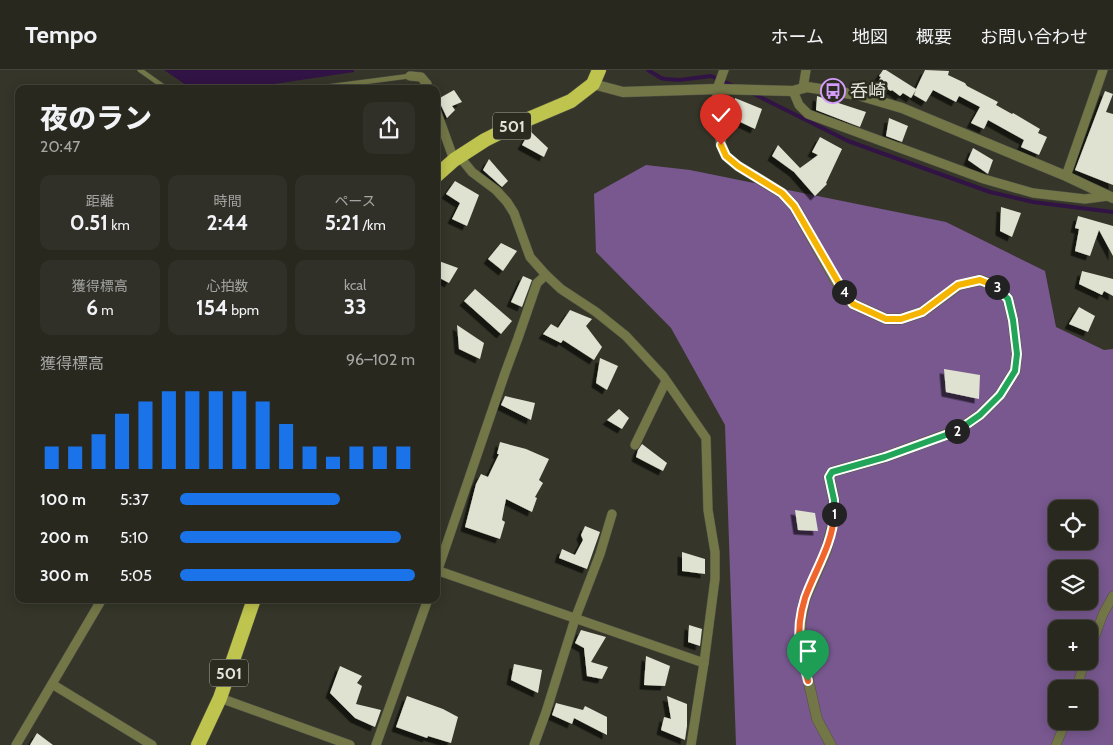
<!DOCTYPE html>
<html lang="ja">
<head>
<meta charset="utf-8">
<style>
	:root { --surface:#28281f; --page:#303028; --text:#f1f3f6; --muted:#a5a6a4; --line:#44443d; --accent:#1a73e8 }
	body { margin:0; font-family:Cabin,"Noto Sans JP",sans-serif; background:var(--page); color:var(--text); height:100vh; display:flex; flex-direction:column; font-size:19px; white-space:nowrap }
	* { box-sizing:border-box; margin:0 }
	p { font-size:16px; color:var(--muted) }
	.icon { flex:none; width:28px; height:28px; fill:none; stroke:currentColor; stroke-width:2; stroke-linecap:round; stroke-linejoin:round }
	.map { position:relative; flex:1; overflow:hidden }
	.details { position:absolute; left:15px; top:15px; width:425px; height:518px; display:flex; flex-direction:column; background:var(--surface); border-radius:10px; box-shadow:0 2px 12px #0003,0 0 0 1px var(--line) }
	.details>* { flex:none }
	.buttons { position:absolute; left:1048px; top:430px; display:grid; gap:10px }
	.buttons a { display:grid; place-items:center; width:50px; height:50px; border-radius:10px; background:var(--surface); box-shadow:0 2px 12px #0003,0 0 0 1px var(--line); font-size:25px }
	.pin { position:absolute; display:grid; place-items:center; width:42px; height:42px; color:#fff; margin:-51px -21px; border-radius:50% 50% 50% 0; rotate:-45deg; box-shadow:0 0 5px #0007 }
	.pin .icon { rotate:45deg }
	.km { position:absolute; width:25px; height:25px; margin:-12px; border-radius:50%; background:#222; color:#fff; font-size:14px; line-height:25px; text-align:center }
	.round { display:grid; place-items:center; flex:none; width:52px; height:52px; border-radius:10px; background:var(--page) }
	.summary { display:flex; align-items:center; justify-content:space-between; height:85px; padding:0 25px }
	h1 { font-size:28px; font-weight:800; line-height:38px }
	.metrics { display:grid; grid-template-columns:repeat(3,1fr); gap:8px; height:85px; padding:5px 25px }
	.metrics div { display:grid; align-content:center; border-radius:10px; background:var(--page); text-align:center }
	.metrics b { font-size:21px; font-weight:800 }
	.metrics small { font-size:14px; font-weight:400 }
	.metrics p { font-size:14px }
	.chart { height:140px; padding:10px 25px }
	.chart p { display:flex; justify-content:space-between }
	.chart svg { width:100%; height:90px; margin-top:5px; stroke:var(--accent); stroke-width:6 }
	ul { padding:0 25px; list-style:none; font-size:16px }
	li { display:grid; grid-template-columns:80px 60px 1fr; align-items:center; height:38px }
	li i { height:12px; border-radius:6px; background:var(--accent) }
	header { display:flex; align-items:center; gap:30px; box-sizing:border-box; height:70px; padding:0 25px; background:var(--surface); border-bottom:1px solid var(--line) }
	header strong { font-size:24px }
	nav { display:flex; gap:28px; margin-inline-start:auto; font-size:18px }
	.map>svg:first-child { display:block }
	.forest { fill:#78588f; fill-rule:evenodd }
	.water { fill:#321345 }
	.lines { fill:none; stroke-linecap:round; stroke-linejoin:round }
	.stream { stroke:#321345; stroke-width:4 }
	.building { fill:#e0e2d1; filter:url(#shadow) }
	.service-casing { stroke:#515246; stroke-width:5.5 }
	.minor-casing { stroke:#515246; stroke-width:10 }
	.tertiary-casing { stroke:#515246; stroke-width:11 }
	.trunk-casing { stroke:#515246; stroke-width:15 }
	.service { stroke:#737747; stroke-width:4.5 }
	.minor { stroke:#737747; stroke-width:9 }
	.tertiary { stroke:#737747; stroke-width:10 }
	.trunk { stroke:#bec44d; stroke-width:14 }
	.split-1-casing { stroke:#fff; stroke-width:10 }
	.split-2-casing { stroke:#fff; stroke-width:10 }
	.split-3-casing { stroke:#fff; stroke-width:10 }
	.split-4-casing { stroke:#fff; stroke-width:10 }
	.split-5-casing { stroke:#fff; stroke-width:10 }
	.split-1 { stroke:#f0652b; stroke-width:6 }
	.split-2 { stroke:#22a559; stroke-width:6 }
	.split-3 { stroke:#22a559; stroke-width:6 }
	.split-4 { stroke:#f5b400; stroke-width:6 }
	.split-5 { stroke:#f5b400; stroke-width:6 }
	.labels { text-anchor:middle; stroke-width:5; stroke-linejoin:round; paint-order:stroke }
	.shield { fill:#2b2c1f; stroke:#acada3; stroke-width:1 }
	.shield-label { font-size:16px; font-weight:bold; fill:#e3e4dc }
	.poi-label { font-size:18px; fill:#e3e4dc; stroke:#2b2c1f; text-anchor:start }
</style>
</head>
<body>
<header>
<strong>Tempo</strong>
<nav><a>ホーム</a><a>地図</a><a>概要</a><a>お問い合わせ</a></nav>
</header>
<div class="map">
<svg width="1113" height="675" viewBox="0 0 1113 675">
	<defs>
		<filter id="shadow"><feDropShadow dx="-4.5" dy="4.5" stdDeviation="0" flood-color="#0009"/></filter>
	</defs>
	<rect width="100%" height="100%" fill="#353629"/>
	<path class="forest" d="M646,95L690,100L946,152L1045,201L1056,257L1104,280L1113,279V675H736L725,355L671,258L596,182L594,124ZM1056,439H1089V471H1056ZM1056,499H1089V531H1056ZM1056,559H1089V591H1056ZM1056,619H1089V651H1056Z"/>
	<path class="water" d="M164,0H354V2L241,19H192Z"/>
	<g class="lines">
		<g class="stream">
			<path d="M648,0L661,8L665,9L679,10L711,6L734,16"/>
			<path d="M752,23L848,71L990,122L1033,132L1113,142"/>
		</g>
	</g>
	<g class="building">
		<path d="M883,0H886L916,19L925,0L949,1L948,5L965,13L967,16L998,32L996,35L1012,44L1013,43L1040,59L1038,63L1047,67L1039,85L1021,77L1024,70L988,50L984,59L971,53L980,37L961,27L959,26L956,32L933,20L926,32L914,25L916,20L911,28L903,23L900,26L892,20L891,21L877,13L881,7L879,6Z"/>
		<path d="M454,20L462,32L452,36L455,40L447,48L438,29Z"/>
		<path d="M1105,21L1113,24L1106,42L1113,44V115L1075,100Z"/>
		<path d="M817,26L866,42L860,57L816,40Z"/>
		<path d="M735,28L762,39L755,59L734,49Z"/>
		<path d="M889,48L908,56L902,72L886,66Z"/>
		<path d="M530,61L548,78L544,87L522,75Z"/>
		<path d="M820,67L842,79L826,113L827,114L815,126L794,102L772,86L778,75L800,98L818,85L812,82Z"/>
		<path d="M973,78L993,90L988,104L968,90Z"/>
		<path d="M489,89L508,111L502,117L483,100Z"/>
		<path d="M455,111L479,125L467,156L452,149L460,133L446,124Z"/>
		<path d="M1001,137L1021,143L1012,167L1000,161Z"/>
		<path d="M1078,146L1113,156V186L1099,160L1090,186L1075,181L1079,159L1075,158Z"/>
		<path d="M501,173L517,181L503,201L488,189Z"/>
		<path d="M436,190L458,198L449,213L436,206Z"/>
		<path d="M1082,201L1113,209V226L1104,221L1102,225L1079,214Z"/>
		<path d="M523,206L532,210L522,237L511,232Z"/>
		<path d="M475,219L512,251L501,264L464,231Z"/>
		<path d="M1079,237L1095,246L1088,262L1069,254Z"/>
		<path d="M570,240L592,249L586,256L602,277L594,290L563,270L561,273L543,264L551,254L558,258Z"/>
		<path d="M457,255L484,273L480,289L459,279Z"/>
		<path d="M600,288L618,296L607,320L596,313Z"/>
		<path d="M944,299L980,305L979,329L946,322Z"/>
		<path d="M505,326L535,333L531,350L501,335Z"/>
		<path d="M619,339L629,348L622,359L607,350Z"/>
		<path d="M500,372L526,379L549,389L539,410L543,413L535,427L537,428L532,442L506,429L502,450L505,452L500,469L465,457L476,414L481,404L488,407L499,384H497Z"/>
		<path d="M642,374L667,393L663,401L636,387L638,380Z"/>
		<path d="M795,440L815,443L818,461L798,460Z"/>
		<path d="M585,456L600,462L587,499L559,488L562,479L575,485L583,470L581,465Z"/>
		<path d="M682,482L705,489V504L682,501Z"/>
		<path d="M689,555L702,559L700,576L688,572Z"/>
		<path d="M581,560L606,567L591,592L608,597L602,609L587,606L584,578L575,573Z"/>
		<path d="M646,586L670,596L665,616L644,615Z"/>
		<path d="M514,594L542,600L538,623L511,610Z"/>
		<path d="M340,596L362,606L357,613L362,616L356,634L381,640L375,657L355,648L330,623Z"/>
		<path d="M407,626L443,639L458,647L451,673L428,666L427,668L396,657Z"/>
		<path d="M667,626L687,634V656L685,670L661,660L664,647L671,649Z"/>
		<path d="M556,633L583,640L585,636L607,647V665L574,648L572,654L552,645Z"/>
		<path d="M37,663L53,675H30Z"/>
	</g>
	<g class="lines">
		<defs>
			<g id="service">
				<path d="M140,0L164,17L171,19"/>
				<path d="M310,19L410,6"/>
			</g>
			<g id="minor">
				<path d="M410,6L421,7L427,14L428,19"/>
				<path d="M803,18L806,0"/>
				<path d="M717,19L724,0"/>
				<path d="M793,21L799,35L808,44L984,109L1033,123L1085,129L1108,126"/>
				<path d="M436,40L454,90"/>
				<path d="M459,86L472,102L496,120L507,132L514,143L530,187L546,205L561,219L596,242L626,266L663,306L706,368L708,440L715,482V509L704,593L691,675"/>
				<path d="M1066,106L1103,0"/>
				<path d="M635,375L666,311"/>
				<path d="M436,500L704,593"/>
				<path d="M436,505L505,303L518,268L537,213L546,205"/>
				<path d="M1089,582L1103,544L1113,526"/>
				<path d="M52,614L152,675"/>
				<path d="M1076,619L1085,591"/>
				<path d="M220,628L350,675"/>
				<path d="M16,675L102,529"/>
				<path d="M376,675L428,529"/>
				<path d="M534,675L546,642L575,549L600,484L612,444"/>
				<path d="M1056,675L1066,651"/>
			</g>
			<g id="tertiary">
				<path d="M593,14L623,22L717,19L793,21L807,17L858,25L902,38L1066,106L1113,128"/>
				<path d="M717,19L721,75L726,86L738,96L782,123L794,136L840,218L853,234L886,249H901L922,242L959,215L980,210L996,216L1008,229L1013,250L1017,284L1015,301L1000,325L980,345L956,361L885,387L832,402L829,407L834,430L833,454L826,481L805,529L801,549L800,574L817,649L831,675"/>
			</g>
			<g id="trunk">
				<path d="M436,106L454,90L485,70L519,53L571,31L593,14L599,0"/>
				<path d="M198,675L220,628L254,529"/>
			</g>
		</defs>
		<use href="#service" class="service-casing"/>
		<use href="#minor" class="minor-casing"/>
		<use href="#tertiary" class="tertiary-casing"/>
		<use href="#trunk" class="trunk-casing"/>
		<use href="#service" class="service"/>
		<use href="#minor" class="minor"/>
		<use href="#tertiary" class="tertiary"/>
		<use href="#trunk" class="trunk"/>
	</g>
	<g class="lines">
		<defs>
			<path id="split-1" d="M808,611C805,599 801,586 800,574C798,559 801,541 805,528C815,500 833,474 834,444"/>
			<path id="split-2" d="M834,444V430L829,407L832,402L885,387L957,361"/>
			<path id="split-3" d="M957,361L980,345L1000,325L1015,301L1017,284L1013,250L1008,229L997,217"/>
			<path id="split-4" d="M844,222L853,234L886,249H901L922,242L958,215L980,210L997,217"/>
			<path id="split-5" d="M721,75L726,86L738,96L782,123L794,136L844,222"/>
		</defs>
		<use href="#split-1" class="split-1-casing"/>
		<use href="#split-2" class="split-2-casing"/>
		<use href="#split-3" class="split-3-casing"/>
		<use href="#split-4" class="split-4-casing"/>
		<use href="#split-5" class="split-5-casing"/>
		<use href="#split-1" class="split-1"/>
		<use href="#split-2" class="split-2"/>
		<use href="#split-3" class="split-3"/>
		<use href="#split-4" class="split-4"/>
		<use href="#split-5" class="split-5"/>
	</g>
	<defs>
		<symbol id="bus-ring" viewBox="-11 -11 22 22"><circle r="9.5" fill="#2b2c1f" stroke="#d49cfb" stroke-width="1.5"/><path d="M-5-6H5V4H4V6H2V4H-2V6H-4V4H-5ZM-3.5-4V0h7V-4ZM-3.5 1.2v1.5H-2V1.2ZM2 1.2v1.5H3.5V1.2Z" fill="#d49cfb"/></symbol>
	</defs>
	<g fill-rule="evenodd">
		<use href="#bus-ring" x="819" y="7" width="28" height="28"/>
	</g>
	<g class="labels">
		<g class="shield">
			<rect x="493" y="42.5" width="38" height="27" rx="4"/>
			<rect x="210" y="589.5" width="38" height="27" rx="4"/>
		</g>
		<g class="shield-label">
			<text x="512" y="62">501</text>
			<text x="229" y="609">501</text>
		</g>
		<g class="poi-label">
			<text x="850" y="27">呑崎</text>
		</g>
	</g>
</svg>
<div class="buttons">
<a><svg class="icon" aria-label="locate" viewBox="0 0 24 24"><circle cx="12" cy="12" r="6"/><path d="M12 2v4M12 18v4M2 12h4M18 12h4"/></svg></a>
<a><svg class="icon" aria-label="layers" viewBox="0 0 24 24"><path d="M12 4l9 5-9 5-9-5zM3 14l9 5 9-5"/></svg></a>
<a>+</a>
<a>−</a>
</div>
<div class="pin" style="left:808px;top:611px;background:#1e9e55"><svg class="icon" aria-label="arrive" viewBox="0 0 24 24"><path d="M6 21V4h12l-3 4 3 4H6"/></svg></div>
<div class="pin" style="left:721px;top:75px;background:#d93025"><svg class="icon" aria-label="check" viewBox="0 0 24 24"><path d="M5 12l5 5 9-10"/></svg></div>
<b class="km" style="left:834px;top:444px">1</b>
<b class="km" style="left:957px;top:361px">2</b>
<b class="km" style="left:997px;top:217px">3</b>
<b class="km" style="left:844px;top:222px">4</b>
<section class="details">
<div class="summary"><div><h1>夜のラン</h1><p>20:47</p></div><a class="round"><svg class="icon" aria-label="share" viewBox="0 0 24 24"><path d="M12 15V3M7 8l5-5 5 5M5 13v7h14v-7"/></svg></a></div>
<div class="metrics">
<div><p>距離</p><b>0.51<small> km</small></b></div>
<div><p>時間</p><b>2:44</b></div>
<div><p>ペース</p><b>5:21<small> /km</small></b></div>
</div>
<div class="metrics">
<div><p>獲得標高</p><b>6<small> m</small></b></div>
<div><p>心拍数</p><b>154<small> bpm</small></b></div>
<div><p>kcal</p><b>33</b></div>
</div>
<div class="chart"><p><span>獲得標高</span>96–102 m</p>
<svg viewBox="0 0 160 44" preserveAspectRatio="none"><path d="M5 44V33M15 44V33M25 44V27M35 44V17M45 44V11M55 44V6M65 44V6M75 44V6M85 44V6M95 44V11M105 44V22M115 44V33M125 44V38M135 44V33M145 44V33M155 44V33"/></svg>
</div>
<ul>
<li><b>100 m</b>5:37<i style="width:68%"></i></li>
<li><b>200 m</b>5:10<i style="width:94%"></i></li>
<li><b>300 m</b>5:05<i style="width:100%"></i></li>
</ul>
</section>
</div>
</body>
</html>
